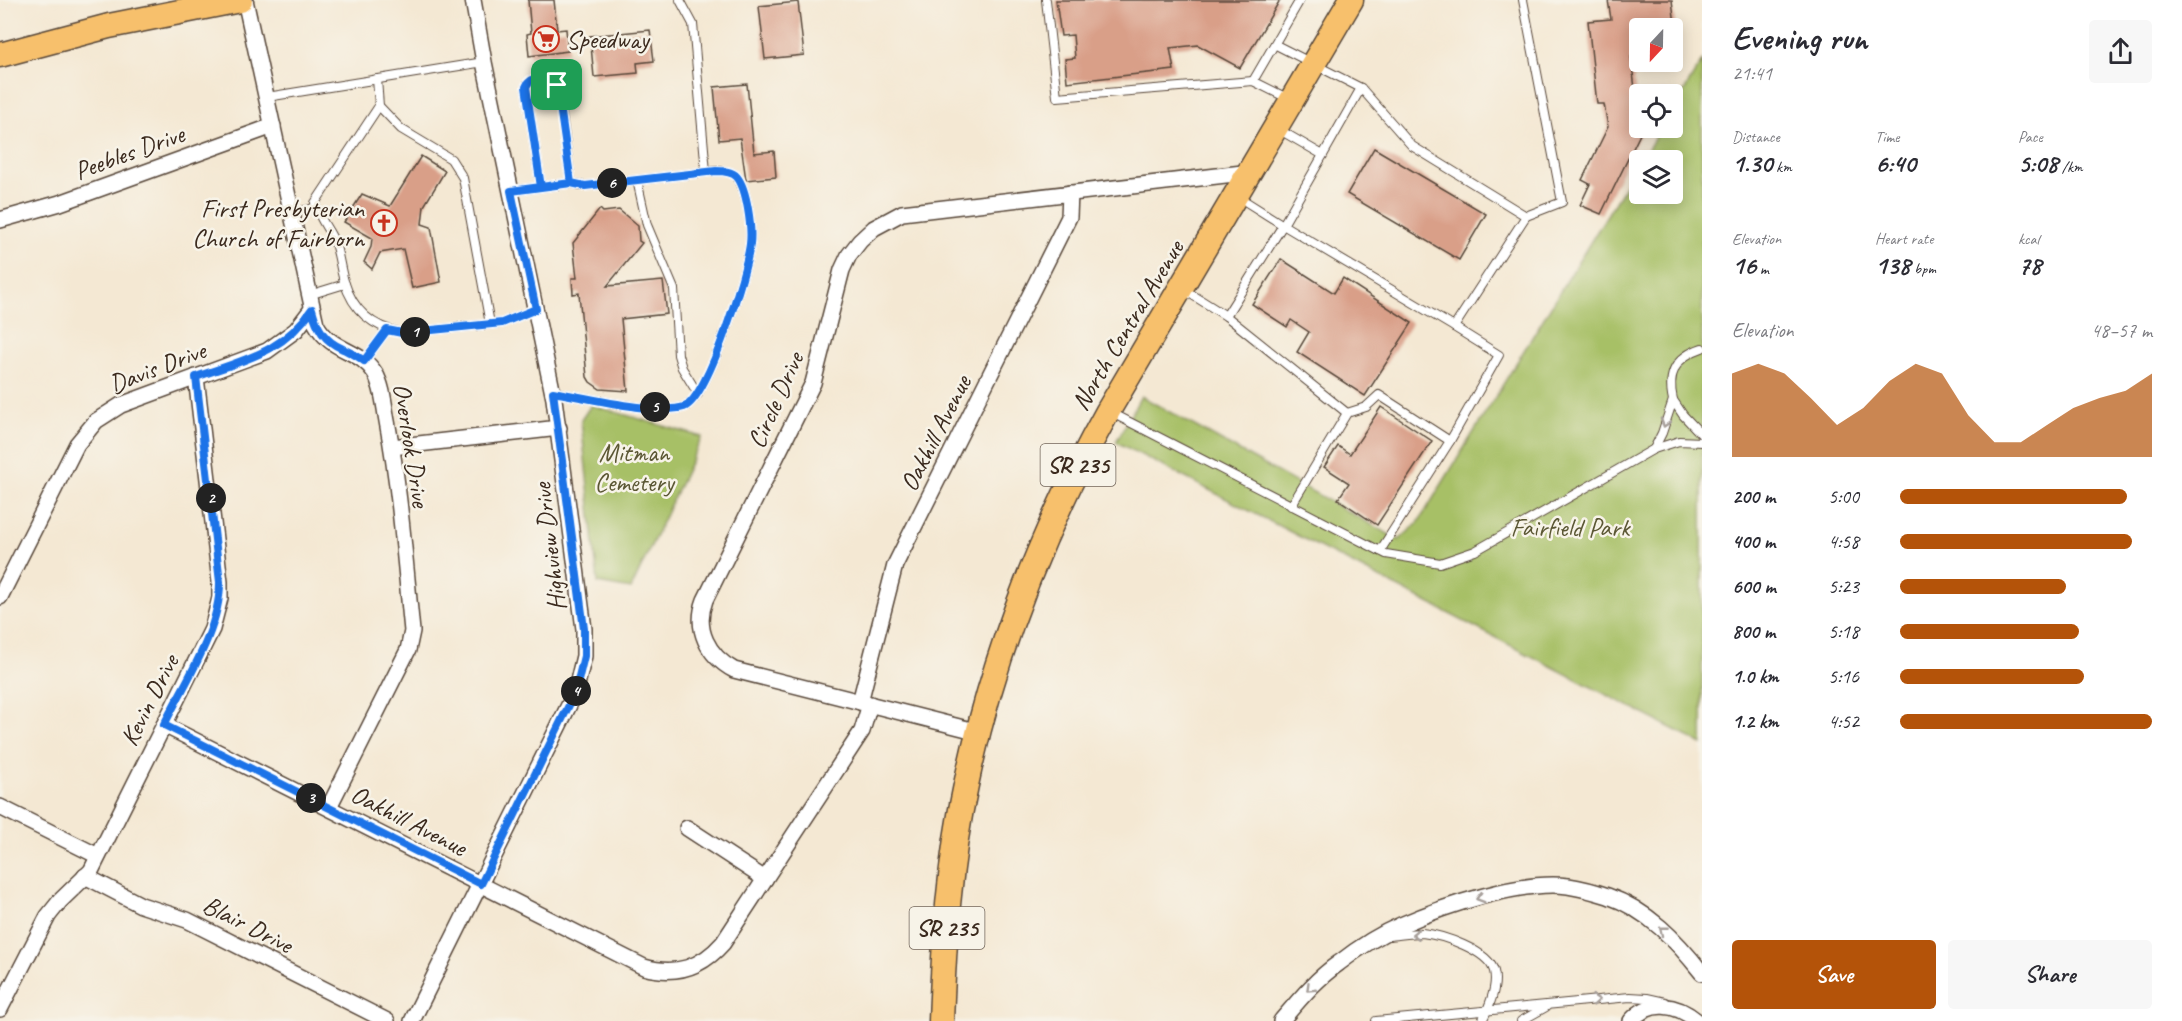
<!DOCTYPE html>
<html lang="en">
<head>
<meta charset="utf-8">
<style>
	:root { --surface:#fff; --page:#f7f7f7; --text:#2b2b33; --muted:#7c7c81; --accent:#b45309 }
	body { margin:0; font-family:Caveat,sans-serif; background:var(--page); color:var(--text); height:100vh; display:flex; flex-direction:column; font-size:22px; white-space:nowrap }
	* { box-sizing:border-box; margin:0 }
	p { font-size:20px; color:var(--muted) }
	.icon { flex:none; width:33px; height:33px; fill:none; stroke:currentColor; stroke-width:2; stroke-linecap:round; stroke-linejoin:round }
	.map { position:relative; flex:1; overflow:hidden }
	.sheet { display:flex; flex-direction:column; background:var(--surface); width:480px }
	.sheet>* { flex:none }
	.needle { width:39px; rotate:202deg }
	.controls { position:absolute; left:1629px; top:18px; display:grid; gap:12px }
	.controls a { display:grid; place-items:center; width:54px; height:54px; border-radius:6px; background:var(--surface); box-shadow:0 3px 15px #0003; font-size:30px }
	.pin { position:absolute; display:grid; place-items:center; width:51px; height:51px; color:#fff; margin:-26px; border-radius:12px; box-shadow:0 3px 9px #0006 }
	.km { position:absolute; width:30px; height:30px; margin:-15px; border-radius:50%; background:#222; color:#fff; font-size:16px; line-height:30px; text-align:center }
	.round { display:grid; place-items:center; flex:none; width:63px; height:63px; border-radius:6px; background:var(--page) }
	.head { display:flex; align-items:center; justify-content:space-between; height:102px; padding:0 30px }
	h1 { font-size:33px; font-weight:600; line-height:45px }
	.metrics { display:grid; grid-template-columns:repeat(3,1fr); gap:9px; height:102px; padding:6px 30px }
	.metrics div { display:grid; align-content:center }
	.metrics b { font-size:26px; font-weight:600 }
	.metrics small { font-size:16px; font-weight:400 }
	.metrics p { font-size:16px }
	.chart { height:168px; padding:12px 30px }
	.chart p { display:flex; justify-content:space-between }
	.chart svg { width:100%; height:108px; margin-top:6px; fill:var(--accent); opacity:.7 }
	.cta { display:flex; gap:12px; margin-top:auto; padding:12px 30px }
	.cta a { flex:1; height:69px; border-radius:6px; background:var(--accent); color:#fff; font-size:24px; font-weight:600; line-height:69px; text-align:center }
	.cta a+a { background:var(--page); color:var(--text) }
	ul { padding:0 30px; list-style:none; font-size:20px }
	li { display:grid; grid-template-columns:96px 72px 1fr; align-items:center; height:45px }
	li i { height:15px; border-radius:8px; background:var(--accent) }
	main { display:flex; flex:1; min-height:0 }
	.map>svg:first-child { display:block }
	.green { fill:#a7c066; stroke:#717542; stroke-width:1.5 }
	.building { fill:#d99f88 }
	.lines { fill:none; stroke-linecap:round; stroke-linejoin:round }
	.service-casing { stroke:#574639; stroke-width:10 }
	.minor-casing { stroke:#574639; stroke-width:18 }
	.primary-casing { stroke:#574639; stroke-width:27 }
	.service { stroke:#fff; stroke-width:8 }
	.minor { stroke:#fff; stroke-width:15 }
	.primary { stroke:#f7c06c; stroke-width:24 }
	.oneway { stroke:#a79f9a }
	.route-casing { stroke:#fff; stroke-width:12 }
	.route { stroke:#1a73e8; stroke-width:8 }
	.labels { text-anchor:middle; stroke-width:5; stroke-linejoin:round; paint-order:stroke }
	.shield { fill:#f7f3e8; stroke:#73665b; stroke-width:1.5 }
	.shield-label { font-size:24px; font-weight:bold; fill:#3b2a1e }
	.poi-label { font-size:26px; fill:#3b2a1e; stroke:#f7f3e8; text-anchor:start }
	.street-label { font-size:26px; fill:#3b2a1e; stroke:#f7f3e8 }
	.park-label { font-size:26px; fill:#5b5734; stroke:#f7f3e8 }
</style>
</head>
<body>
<main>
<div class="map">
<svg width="1702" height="1021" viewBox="0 0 1702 1021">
	<rect width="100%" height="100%" fill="#f7f3e8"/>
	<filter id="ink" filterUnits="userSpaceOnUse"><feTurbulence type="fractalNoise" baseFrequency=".0167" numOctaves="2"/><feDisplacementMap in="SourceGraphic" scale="12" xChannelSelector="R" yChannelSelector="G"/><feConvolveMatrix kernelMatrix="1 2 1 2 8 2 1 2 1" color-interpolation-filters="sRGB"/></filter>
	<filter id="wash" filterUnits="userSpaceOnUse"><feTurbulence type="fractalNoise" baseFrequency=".008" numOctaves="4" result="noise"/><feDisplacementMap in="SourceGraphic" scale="24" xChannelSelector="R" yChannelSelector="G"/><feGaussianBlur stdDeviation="1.35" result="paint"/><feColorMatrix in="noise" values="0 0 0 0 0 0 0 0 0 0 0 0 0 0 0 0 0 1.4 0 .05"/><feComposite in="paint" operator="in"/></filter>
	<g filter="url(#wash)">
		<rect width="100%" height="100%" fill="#f4e8d3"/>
		<g class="green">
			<path d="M1702,61V744L1116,442L1141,396L1399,540L1418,523L1639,163L1640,194H1672V160H1641L1661,128H1672L1673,109Z"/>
			<path d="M591,405L702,437L631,589L598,583L581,420Z"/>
		</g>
		<g id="blocks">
			<g class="building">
				<path d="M528,0H554L557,30L566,29L568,51L529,56L527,34L531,33Z"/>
				<path d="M1056,0H1280L1240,68L1198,45L1170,48L1174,70L1067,82L1065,59L1075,58L1073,35L1061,36Z"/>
				<path d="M1608,0H1672L1675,25L1665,26L1666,28H1640V57H1631L1640,128H1643L1601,214L1580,205L1590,184L1582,180L1608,127L1604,104H1597L1588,21L1611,19Z"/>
				<path d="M798,2L804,55L765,59L759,6Z"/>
				<path d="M650,30L654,61L637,63L638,73L594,77L590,36Z"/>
				<path d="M747,84L754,153L774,151L776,177L746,180L740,138L719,140L714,87Z"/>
				<path d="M1374,148L1486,214L1459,260L1347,194Z"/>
				<path d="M421,156L445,171L424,206L422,224L431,227L441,282L412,288L403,249L380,253L372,269L364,262L371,247L372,238L344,222L362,194L390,206Z"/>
				<path d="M600,209L603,212L619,210L638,226L639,241L642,243L607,286L663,281L667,314L621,319L628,391L600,389L590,382L587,377L579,293L573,294L572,278H577L573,243Z"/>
				<path d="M1281,259L1334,293L1343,278L1412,323L1365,396L1297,352L1309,332L1291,320L1287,327L1252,304Z"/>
				<path d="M1381,407L1432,441L1377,525L1338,499L1349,483L1324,467L1338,446L1350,454Z"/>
			</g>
		</g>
	</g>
	<g filter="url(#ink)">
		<use href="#blocks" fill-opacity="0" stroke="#574639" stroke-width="1.5"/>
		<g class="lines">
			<defs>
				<g id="service">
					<path d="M680,0L693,24L706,172"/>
					<path d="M1046,0L1057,97L1253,81L1289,99"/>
					<path d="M1523,0L1562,202L1526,216"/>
					<path d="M1276,45L1361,88L1412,146L1526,216L1454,327L1283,225L1323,155"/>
					<path d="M377,79L379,106L315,203C318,217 328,228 334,241C339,253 340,268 344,281C353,311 372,327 402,333L502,323L536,309"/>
					<path d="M1253,81L1300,0"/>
					<path d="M267,97L484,62"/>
					<path d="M379,106L401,129L451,159L463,178L490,324"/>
					<path d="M1278,129L1323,155L1361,88"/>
					<path d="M637,180L647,225L674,289L678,355L682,368L698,394"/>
					<path d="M511,191L571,183L559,92C554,78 533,72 526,87L541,187"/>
					<path d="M292,213L316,208"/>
					<path d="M1183,289L1226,316L1283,225L1237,196"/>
					<path d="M309,295L345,284"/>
					<path d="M1226,316L1347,413"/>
					<path d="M364,361L387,330"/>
					<path d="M553,392C583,397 657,415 684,407C708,400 747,270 750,244C752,228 747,189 737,177C732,171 722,171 716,171L585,186L571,183"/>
					<path d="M1673,400C1667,374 1675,357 1702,348"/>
					<path d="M1110,412L1386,554L1440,563L1475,551L1654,449L1679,441L1702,442"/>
					<path d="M1450,441L1499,355L1454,327"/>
					<path d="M1654,449L1662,433L1673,400L1683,415L1702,435"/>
					<path d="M1291,506L1347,413L1366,407L1379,395L1450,441L1380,551"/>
					<path d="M1389,936C1400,935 1411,933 1422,933C1442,935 1488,950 1494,971C1498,987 1489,1007 1482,1021"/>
					<path d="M1376,1021L1630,997L1647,998L1665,1002"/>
					<path d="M1521,1021L1546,1007"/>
				</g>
				<g id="minor">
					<path d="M245,0L316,324C332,353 359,348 375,373C383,387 384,405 387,421C400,490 405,561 412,631L408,650L329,807"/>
					<path d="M0,220L60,203L273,126"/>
					<path d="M392,447L559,428"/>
					<path d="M0,597L77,444L96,421L121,405L267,351L296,330L312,309"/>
					<path d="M860,702L895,565L1069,217L1070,193"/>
					<path d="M164,725L644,967C676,976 701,968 723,943L862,731L870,704"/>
					<path d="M979,732L734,670C708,656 694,629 705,600L813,383L842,270L849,255L860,241L874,228L902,213L1251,172"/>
					<path d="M0,807L98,856"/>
					<path d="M687,828L765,879"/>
					<path d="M85,876L141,905L187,920L387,1021"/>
					<path d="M0,1009L48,916L60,901L91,871L212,629L220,598V582L196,377"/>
					<path d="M412,1021L575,693L584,656V629L554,399L484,62L473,0"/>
					<path d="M1281,1021C1299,1000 1316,979 1339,963C1357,949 1380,934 1401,925C1444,906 1521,880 1568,886C1581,888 1596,892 1608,896C1648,910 1677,941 1702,973"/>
					<path d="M1631,1021C1650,999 1677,1004 1697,1021"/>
				</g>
				<g id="primary">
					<path d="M0,55L109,26L240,0"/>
					<path d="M941,1021C944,942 949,862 966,785C993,655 1043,528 1108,411L1351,0"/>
				</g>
			</defs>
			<use href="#service" class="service-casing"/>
			<use href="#minor" class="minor-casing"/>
			<use href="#primary" class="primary-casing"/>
			<use href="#service" class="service"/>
			<use href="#minor" class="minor"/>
			<use href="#primary" class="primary"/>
		</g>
		<defs><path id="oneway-chevron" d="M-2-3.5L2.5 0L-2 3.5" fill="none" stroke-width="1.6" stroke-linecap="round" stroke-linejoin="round" transform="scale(1.5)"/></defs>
		<g class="oneway">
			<use href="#oneway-chevron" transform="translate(1665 423) rotate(107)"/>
			<use href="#oneway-chevron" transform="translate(1480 898) rotate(164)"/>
			<use href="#oneway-chevron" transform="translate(1663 930) rotate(-141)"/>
			<use href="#oneway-chevron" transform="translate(1416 934) rotate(179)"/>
			<use href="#oneway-chevron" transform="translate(1310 988) rotate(136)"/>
			<use href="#oneway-chevron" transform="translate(1596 1000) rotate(-5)"/>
		</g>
	</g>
	<g class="lines" filter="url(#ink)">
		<defs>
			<path id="route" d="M557,85L571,183L511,191L536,309L502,323L402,333L387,330L364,361C357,355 351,353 343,349C324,341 317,328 312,309C283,353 243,360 196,377L220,582C220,631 185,682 164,725L481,884L575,693L584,656V629L553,392C583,397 657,415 684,407C708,399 747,270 750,244C752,228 747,189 737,177C732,171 722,171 716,171L585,186L571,183L541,187L526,87C531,74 548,78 557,85"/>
		</defs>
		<use href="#route" class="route-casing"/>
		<use href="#route" class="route"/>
	</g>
	<defs>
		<symbol id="supermarket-ring" viewBox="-11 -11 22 22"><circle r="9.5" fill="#f7f3e8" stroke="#c8321e" stroke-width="1.5"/><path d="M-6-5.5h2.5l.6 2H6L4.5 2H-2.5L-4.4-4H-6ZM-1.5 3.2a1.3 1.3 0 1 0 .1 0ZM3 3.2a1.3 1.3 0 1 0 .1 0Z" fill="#c8321e"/></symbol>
		<symbol id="church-ring" viewBox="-11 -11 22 22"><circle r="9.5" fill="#f7f3e8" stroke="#c8321e" stroke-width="1.5"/><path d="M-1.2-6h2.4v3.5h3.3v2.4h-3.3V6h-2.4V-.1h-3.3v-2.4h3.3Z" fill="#c8321e"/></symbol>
	</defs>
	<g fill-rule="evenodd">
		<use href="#supermarket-ring" x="531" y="24" width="30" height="30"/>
		<use href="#church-ring" x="369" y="208" width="30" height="30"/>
	</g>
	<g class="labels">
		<g class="shield">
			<rect x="1040.5" y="444" width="75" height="42" rx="4.5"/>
			<rect x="909.5" y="907" width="75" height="42" rx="4.5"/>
		</g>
		<g class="shield-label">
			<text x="1078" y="473">SR 235</text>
			<text x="947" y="936">SR 235</text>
		</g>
		<g class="poi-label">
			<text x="566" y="48">Speedway</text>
			<text x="364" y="217" text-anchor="end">First Presbyterian<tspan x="364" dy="30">Church of Fairborn</tspan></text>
		</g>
		<g class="street-label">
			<text transform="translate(129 152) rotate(-20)" y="9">Peebles Drive</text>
			<text transform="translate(1127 325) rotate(-59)" y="9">North Central Avenue</text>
			<text transform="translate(157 367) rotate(-21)" y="9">Davis Drive</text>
			<text transform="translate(775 400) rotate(-66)" y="9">Circle Drive</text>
			<text transform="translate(935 433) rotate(-63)" y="9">Oakhill Avenue</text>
			<text transform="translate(412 445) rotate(81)" y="9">Overlook Drive</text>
			<text transform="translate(549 547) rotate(-97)" y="9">Highview Drive</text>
			<text transform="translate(149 700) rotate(-63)" y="9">Kevin Drive</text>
			<text transform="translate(409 820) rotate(27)" y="9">Oakhill Avenue</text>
			<text transform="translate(248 924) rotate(27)" y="9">Blair Drive</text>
		</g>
		<g class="park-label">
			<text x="634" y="461">Mitman<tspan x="634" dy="30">Cemetery</tspan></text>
			<text x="1570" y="536">Fairfield Park</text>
		</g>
	</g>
</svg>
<div class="controls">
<a><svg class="needle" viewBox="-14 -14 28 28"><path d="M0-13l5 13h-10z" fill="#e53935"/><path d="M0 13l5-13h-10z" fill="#7c7c81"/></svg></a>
<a><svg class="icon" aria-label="locate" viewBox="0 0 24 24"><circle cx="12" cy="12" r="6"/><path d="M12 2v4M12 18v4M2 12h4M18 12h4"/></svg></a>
<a><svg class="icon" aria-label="layers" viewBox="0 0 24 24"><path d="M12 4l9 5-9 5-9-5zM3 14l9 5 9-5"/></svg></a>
</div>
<div class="pin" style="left:557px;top:85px;background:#1e9e55"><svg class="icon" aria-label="arrive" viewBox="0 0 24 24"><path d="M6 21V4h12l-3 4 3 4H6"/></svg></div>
<b class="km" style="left:415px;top:332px">1</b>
<b class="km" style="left:211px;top:498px">2</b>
<b class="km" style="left:311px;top:798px">3</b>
<b class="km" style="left:576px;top:691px">4</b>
<b class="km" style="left:655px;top:407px">5</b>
<b class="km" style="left:612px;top:183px">6</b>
</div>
<section class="sheet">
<div class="head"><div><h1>Evening run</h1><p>21:41</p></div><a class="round"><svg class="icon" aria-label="share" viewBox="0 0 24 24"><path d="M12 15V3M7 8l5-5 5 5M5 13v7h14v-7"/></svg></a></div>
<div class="metrics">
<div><p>Distance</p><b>1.30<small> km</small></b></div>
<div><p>Time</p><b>6:40</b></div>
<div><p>Pace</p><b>5:08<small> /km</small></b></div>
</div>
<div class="metrics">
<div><p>Elevation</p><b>16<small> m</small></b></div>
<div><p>Heart rate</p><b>138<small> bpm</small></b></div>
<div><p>kcal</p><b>78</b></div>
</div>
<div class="chart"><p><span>Elevation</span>48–57 m</p>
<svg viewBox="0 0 160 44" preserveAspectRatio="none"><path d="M0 44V10L10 6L20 10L30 20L40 31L50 24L60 13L70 6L80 10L90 27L100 38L110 38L120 31L130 24L140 20L150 17L160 10V44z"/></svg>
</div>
<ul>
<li><b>200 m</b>5:00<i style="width:90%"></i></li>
<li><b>400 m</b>4:58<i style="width:92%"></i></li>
<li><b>600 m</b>5:23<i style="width:66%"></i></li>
<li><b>800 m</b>5:18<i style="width:71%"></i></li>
<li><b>1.0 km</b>5:16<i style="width:73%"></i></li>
<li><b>1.2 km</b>4:52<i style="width:100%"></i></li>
</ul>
<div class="cta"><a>Save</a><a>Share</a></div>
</section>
</main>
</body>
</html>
